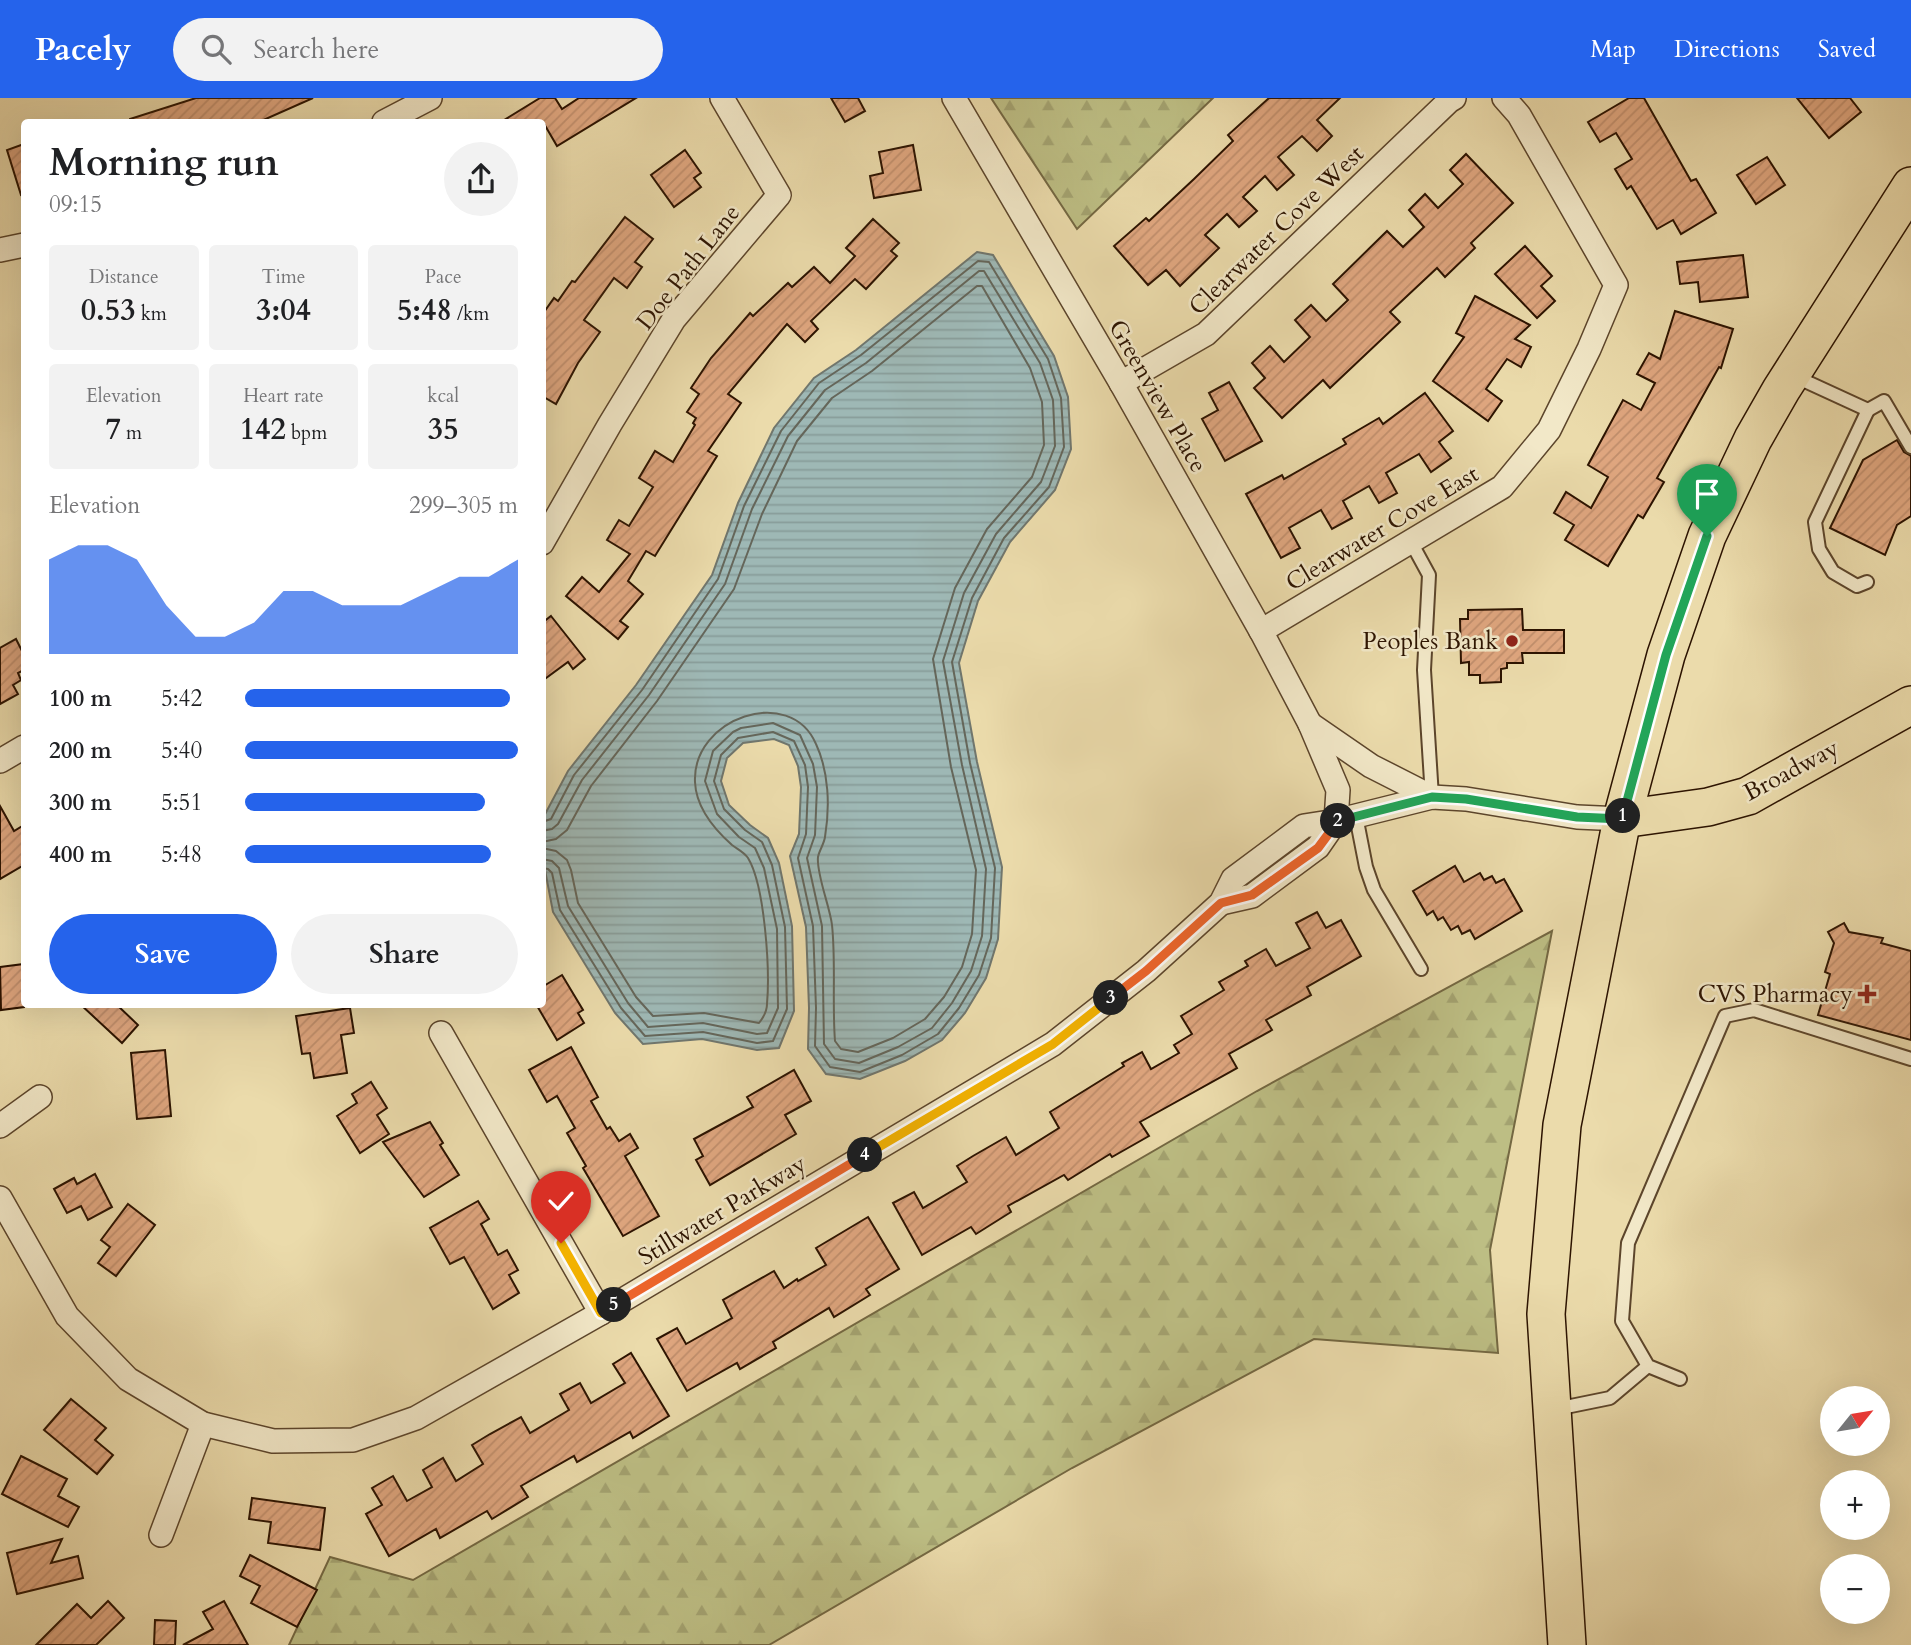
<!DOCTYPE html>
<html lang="en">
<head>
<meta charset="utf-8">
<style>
	:root { --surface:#fff; --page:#f2f2f2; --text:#202124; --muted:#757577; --accent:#2563eb }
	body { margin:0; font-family:Cardo,serif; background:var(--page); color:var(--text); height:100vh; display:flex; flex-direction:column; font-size:26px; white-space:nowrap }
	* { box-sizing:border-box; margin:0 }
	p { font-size:23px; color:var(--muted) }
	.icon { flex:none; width:38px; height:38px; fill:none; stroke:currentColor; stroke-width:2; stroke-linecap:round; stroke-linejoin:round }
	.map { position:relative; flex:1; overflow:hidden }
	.details { position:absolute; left:21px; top:21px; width:525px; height:889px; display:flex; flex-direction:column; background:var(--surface); border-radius:7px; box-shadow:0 7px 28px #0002 }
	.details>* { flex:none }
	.needle { width:46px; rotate:60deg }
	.tools { position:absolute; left:1820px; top:1288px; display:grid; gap:14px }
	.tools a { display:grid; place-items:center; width:70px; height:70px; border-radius:50%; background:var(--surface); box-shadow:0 7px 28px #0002; font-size:35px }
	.pin { position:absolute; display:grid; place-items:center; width:60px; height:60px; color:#fff; margin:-72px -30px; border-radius:50% 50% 50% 0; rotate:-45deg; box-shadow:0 0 7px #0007 }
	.pin .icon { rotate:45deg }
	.km { position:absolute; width:35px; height:35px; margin:-18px; border-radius:50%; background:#222; color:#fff; font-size:19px; line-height:35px; text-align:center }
	.round { display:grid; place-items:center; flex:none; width:74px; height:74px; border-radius:37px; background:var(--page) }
	.head { display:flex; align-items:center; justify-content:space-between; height:119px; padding:0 28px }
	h1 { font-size:38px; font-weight:600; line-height:52px }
	.figures { display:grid; grid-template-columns:repeat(3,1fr); gap:10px; height:119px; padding:7px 28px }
	.figures div { display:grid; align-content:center; border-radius:7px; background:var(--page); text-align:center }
	.figures b { font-size:30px; font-weight:600 }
	.figures small { font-size:19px; font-weight:400 }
	.figures p { font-size:19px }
	.chart { height:196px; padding:14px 28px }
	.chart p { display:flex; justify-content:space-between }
	.chart svg { width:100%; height:126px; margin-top:7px; fill:var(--accent); opacity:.7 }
	.action { display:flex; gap:14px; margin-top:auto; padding:14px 28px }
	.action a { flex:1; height:80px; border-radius:42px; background:var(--accent); color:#fff; font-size:28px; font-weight:600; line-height:80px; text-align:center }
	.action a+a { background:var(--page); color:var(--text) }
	ul { padding:0 28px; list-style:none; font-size:23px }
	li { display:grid; grid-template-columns:112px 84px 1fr; align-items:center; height:52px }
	li i { height:18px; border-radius:9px; background:var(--accent) }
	header { display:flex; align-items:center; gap:42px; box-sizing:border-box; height:98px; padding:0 35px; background:var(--accent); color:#fff }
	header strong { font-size:33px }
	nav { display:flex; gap:38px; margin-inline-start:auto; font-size:24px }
	.search { width:490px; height:63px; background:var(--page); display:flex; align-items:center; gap:18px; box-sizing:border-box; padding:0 24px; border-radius:38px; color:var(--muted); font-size:26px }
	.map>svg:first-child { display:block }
	.forest { fill:url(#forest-firs); stroke:#746842; stroke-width:2 }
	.water { fill:url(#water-rules); stroke:#70766d; stroke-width:2 }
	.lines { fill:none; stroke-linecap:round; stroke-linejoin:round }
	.shore { stroke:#65665a; stroke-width:2 }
	.building { fill:url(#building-hatch); stroke:#2c1300; stroke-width:2 }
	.lane-casing { stroke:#5c452b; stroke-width:16 }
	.street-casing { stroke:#5c452b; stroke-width:26 }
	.primary-casing { stroke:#2c1300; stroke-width:40 }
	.lane { stroke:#f2e8c8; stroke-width:12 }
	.street { stroke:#f2e8c8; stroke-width:23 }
	.primary { stroke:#ebdbab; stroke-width:37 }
	.split-1-casing { stroke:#fff; stroke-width:14 }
	.split-2-casing { stroke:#fff; stroke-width:14 }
	.split-3-casing { stroke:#fff; stroke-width:14 }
	.split-4-casing { stroke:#fff; stroke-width:14 }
	.split-5-casing { stroke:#fff; stroke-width:14 }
	.split-6-casing { stroke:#fff; stroke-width:14 }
	.split-1 { stroke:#22a559; stroke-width:9 }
	.split-2 { stroke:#22a559; stroke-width:9 }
	.split-3 { stroke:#f0652b; stroke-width:9 }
	.split-4 { stroke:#f5b400; stroke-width:9 }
	.split-5 { stroke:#f0652b; stroke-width:9 }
	.split-6 { stroke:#f5b400; stroke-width:9 }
	.poi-dot { fill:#8f2418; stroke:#f2e8c8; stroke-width:2.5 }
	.labels { text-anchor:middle; stroke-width:5; stroke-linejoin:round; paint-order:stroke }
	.street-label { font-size:24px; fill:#2c1300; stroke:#f2e8c8 }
	.poi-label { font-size:24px; fill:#2c1300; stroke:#f2e8c8; text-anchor:end }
</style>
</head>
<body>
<header>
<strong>Pacely</strong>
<div class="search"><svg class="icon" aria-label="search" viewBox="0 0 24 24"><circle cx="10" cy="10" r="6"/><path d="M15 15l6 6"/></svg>Search here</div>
<nav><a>Map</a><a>Directions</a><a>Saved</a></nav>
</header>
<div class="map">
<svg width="1911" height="1547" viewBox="0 0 1911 1547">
	<defs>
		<pattern id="forest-firs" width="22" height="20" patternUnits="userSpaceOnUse" patternTransform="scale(1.75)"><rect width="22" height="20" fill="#bdbe84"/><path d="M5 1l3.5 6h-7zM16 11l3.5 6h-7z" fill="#a3a270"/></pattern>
		<pattern id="water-rules" width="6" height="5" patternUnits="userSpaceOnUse" patternTransform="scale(1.75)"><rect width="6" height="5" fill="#9eb8b5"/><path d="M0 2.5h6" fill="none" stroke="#889d9a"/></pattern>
		<pattern id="building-hatch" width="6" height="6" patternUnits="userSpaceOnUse" patternTransform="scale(1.75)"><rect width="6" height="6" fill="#dfa67f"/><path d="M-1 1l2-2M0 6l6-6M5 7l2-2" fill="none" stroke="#c08e6c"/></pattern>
	</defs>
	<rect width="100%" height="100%" fill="#ebdbab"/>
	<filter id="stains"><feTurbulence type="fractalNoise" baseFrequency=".00286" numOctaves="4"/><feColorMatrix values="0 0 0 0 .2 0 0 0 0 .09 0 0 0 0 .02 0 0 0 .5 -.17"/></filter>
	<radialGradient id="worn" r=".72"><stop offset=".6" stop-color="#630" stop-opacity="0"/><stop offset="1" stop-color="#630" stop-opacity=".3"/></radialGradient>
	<g class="forest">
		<path d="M991,0H1213L1077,131Z"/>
		<path d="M1552,833L1490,1152L1498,1255L1314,1241L1072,1370L769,1547H289L330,1459L413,1482L1257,993Z"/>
	</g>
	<path class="water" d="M977,154L993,157L1054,258L1068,299L1071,351L1055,392L1010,444L978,503L959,565L977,664L1002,769L998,841L986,880L965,915L942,942L905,963L860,981L826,976L808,951L809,910L806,829L790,758L799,736L801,689L798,668L789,647L774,641L743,645L727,660L721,683L729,707L750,727L768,740L779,765L792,828L794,913L779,950L757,952L702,941L643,946L615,915L553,814L545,772H543V720L568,673L636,587L712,477L738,405L774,330L814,280L856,252Z"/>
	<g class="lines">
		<g class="shore">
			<path d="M542,724L551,721L574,677L642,592L718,481L744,408L781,333L819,285L861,257L978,163L989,164L1048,261L1061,300L1064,349L1049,389L1004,440L972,500L952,564L970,665L995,770L991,840L979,877L959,910L938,936L902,957L860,974L830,969L815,948L816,910L813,828L798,760L806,736L808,689L805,667L794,643L773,634L738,640L721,657L714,683L724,711L745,732L762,744L772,767L785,829L787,911L773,943L757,945L703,934L645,938L621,910L560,812L552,775L548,771L542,770"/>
			<path d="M542,733L552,731L558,726L582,682L649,597L725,486L752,411L788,338L825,292L866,265L979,173H984L1040,265L1053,302L1055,348L1041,384L996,436L964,495L943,563L962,667L986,771L982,838L971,873L952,905L932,930L898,949L859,965L835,961L824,946L822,828L807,760L815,737L817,689L813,666L800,637L773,625L741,630L733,634L713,653L705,683L717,716L739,739L755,750L764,770L777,831L778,910L767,935L757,936L703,925L648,929L628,905L568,808L559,770L552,763L542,761"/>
			<path d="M542,744L556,741L567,732L591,688L657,603L734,491L762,416L797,343L832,300L872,273L977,188H982L1030,270L1042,304L1044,347L1032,379L987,431L955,490L933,561L951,669L976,772L972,836L962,869L944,899L925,921L893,940L858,954L841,951L835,943C832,905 836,865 832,827C830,809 816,775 818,759C819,753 824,746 825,739C830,709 829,674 816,646C790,586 692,620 695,684C696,709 714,731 732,747C737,751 744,754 748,760C765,788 770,872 767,906C767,912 763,920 759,925L704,915L653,918L636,899L578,805L571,772L567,762L556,753L542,750"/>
		</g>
	</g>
	<g class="building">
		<path d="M196,0H313L259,24H130V21Z"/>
		<path d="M540,0H555L562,11L579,0H636L557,48L543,24H501Z"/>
		<path d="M831,0H858L865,13L845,24Z"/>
		<path d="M1269,0H1340L1317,22L1332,38L1317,53L1302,38L1278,59L1294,77L1277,92L1265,78L1243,99L1257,113L1239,129L1227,116L1205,137L1219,150L1180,188L1166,172L1148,187L1114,148L1146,120L1149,123L1194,81L1233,43L1228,37Z"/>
		<path d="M1629,0H1644L1691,83L1696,81L1716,115L1681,136L1673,122L1657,131L1631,88L1627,91L1615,71L1632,61L1616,35L1600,44L1588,24Z"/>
		<path d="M1797,0H1850L1861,14L1829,40Z"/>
		<path d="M24,46V96L21,97L7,52Z"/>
		<path d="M913,47L921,92L874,100L870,78L883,75L879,54Z"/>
		<path d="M685,52L701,75L694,80L701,89L674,109L651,77Z"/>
		<path d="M1466,56L1513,105L1471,145L1475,150L1445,179L1437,170L1390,214L1400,224L1330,290L1323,282L1282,320L1254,290L1265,280L1252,265L1270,248L1284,264L1310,239L1295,222L1311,207L1326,223L1348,202L1333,186L1387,133L1403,149L1424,129L1409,112L1425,96L1438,110L1463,86L1450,72Z"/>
		<path d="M1767,59L1785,87L1756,106L1737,77Z"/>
		<path d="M625,119L653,141L635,164L642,169L627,190L614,180L584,222L600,234L578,265L556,306L542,298V217L554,200L558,203L572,183L575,184Z"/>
		<path d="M873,121L899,145L891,153L897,158L866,191L855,181L811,223L818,231L805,244L787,226L728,296L741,305L708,353L717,358L655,458L646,453L628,483L643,496L620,523L628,529L618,541L566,498L582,479L599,494L630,456L607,442L619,422L629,428L653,389L639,380L655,353L673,364L695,327L693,325L696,320L687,314L699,296L691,290L711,260L750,215L753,218L788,185L792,189L814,169L830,185L855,158L846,150Z"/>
		<path d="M1525,148L1552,178L1541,188L1555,203L1537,220L1495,176Z"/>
		<path d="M1743,157L1748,199L1700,204L1698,184L1680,186L1677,164Z"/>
		<path d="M1475,198L1530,227L1515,241L1531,249L1521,269L1507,261L1486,291L1502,303L1488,323L1433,283L1464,239L1456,235Z"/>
		<path d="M1675,213L1733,231L1721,270L1719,269L1657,380L1664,384L1643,420L1638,417L1608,468L1565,442L1574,427L1554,415L1566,394L1591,410L1608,379L1588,367L1623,302L1641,312L1655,285L1637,276L1649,255L1660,261Z"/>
		<path d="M1229,284L1262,343L1225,363L1202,321L1218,312L1209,295Z"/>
		<path d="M1425,295L1453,333L1439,344L1451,360L1431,374L1419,356L1386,375L1397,395L1379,405L1369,388L1343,403L1352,420L1332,431L1321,412L1289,430L1300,450L1281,460L1246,396L1282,377L1284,381L1346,346L1343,341L1379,320L1383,326Z"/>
		<path d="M1897,342L1904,354L1911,358V418L1897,427L1885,457L1830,430L1863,362Z"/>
		<path d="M1522,511L1523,532H1564V555H1522L1523,565H1507V570L1501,571V584L1480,585V577H1469V564L1461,565L1460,521H1468V512Z"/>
		<path d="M551,518L585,561L573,571L568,564L542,583V525Z"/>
		<path d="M16,541L24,557V572L18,575L21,582L13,587L18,596L0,606V550Z"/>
		<path d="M0,708L14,733L24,727V767L0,781Z"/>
		<path d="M1455,768L1464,784L1480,775L1484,782L1492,778L1496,785L1504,781L1522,813L1475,841L1470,832L1462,836L1458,828L1451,832L1443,819L1438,822L1433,813L1427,817L1413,793Z"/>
		<path d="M1317,814L1326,830L1341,822L1361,858L1307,889L1311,897L1266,922L1272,932L1229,956L1237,970L1140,1024L1149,1038L1112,1059L1110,1056L1068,1082L1064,1077L1008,1108L1011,1114L976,1136L971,1129L922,1157L893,1105L914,1094L923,1110L967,1084L957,1068L973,1058L1006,1039L1016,1057L1059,1030L1050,1014L1124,968L1122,965L1142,954L1151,971L1179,955L1174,947L1192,936L1181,918L1224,892L1219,884L1248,868L1245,863L1266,851L1276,868L1310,850L1296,825Z"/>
		<path d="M1844,825L1849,834L1883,840L1881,845L1911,853V942L1818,917L1830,876L1825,874L1834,845L1828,834Z"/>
		<path d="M24,866V909L1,912L0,869Z"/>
		<path d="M562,877L583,912L578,915L584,925L557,942L536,906H542V889Z"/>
		<path d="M80,906H116L138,927L122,945Z"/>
		<path d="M350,910L354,935L341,937L347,975L314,980L310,955L302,956L296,918Z"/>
		<path d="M571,949L598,999L591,1003L607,1031L610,1029L619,1043L630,1036L638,1050L625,1058L659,1118L623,1138L583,1070L586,1068L567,1035L575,1030L557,998L547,1004L529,972Z"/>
		<path d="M165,952L171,1018L137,1021L131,955Z"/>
		<path d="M794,972L811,1003L785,1017L796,1036L710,1087L696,1062L703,1058L694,1041L753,1009L747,999Z"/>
		<path d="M371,984L387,1010L377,1017L389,1036L360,1055L337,1018L357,1005L352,996Z"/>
		<path d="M430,1024L443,1045L440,1047L459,1077L424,1099L383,1044Z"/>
		<path d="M95,1076L112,1109L88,1122L81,1108L67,1115L54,1091L74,1080L77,1086Z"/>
		<path d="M478,1103L489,1121L481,1126L498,1157L507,1152L518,1172L509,1177L519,1195L493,1211L464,1159L450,1166L430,1130Z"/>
		<path d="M128,1106L155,1127L116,1178L98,1165L110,1149L101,1142Z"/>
		<path d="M868,1119L899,1171L866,1191L870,1197L834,1219L829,1210L773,1244L776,1250L740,1271L737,1265L687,1293L657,1241L677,1230L686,1246L732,1220L723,1202L774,1173L784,1190L797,1181L798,1183L826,1167L816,1150Z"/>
		<path d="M631,1255L669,1318L633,1340L630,1334L577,1364L574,1358L521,1388L528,1399L492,1421L487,1413L440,1440L436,1431L389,1458L366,1416L382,1407L372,1390L393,1378L407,1403L432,1389L423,1372L443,1360L456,1383L483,1366L472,1347L490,1336L521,1319L530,1335L569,1312L560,1296L580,1285L591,1305L625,1285L613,1266Z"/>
		<path d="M71,1301L106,1330L95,1342L113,1357L97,1376L44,1332Z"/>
		<path d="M21,1358L67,1381L58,1398L79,1409L68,1429L2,1396Z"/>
		<path d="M252,1400L325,1410L320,1452L268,1445L271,1424L249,1421Z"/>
		<path d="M62,1441L51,1465L78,1458L83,1480L17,1496L7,1455Z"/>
		<path d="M250,1457L317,1492L297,1529L251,1505L260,1488L240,1478Z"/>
		<path d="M108,1503L124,1520L96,1547H36L77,1506L91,1520Z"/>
		<path d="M224,1503L248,1547H183L213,1531L203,1514Z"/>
		<path d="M155,1522L176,1523L175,1547H154Z"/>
	</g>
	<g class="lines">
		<defs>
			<g id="lane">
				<path d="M1794,278L1868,312L1815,424L1819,451L1833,474L1857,488L1867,484"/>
				<path d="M1868,312L1884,303L1911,349"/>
				<path d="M1411,444L1429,477L1424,572L1432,699"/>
				<path d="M1356,718L1366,769L1374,792L1421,871"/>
				<path d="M1680,1281L1648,1268L1622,1223L1628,1145L1725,918L1754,912L1911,961"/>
				<path d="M1556,1311L1610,1300L1648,1268"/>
			</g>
			<g id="street">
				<path d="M954,0L1121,285L1261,533L1310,626L1338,692L1336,723"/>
				<path d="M384,24L430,0"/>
				<path d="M0,152L24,147"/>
				<path d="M1121,285L1206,236L1449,3L1454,0"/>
				<path d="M542,445L610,326L674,221L779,97L722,0"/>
				<path d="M1261,533L1502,389L1549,332L1589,251L1616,187L1519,17L1504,0"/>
				<path d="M1310,626L1371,668L1432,699"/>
				<path d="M0,663L24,649"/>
				<path d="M1221,805L1252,798L1318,749L1336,723"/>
				<path d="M441,935L601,1215"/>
				<path d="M0,1028L40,999"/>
				<path d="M0,1100L67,1218L128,1281L203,1326L273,1343L353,1342L416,1320L601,1215L1053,946L1146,873L1221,805L1233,781L1304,728L1336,723L1432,699L1466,701L1577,719L1622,721"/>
				<path d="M161,1437L203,1326"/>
			</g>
			<g id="primary">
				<path d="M1622,721L1708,709L1748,698L1911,607"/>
				<path d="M1567,1547L1546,1216L1562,1027L1622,721L1666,557L1707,438L1753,341L1781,292L1911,88"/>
			</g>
		</defs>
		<use href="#lane" class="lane-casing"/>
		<use href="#street" class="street-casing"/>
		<use href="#primary" class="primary-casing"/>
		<use href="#lane" class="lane"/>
		<use href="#street" class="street"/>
		<use href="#primary" class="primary"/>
	</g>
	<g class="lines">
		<defs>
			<path id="split-1" d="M1623,718L1666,557L1707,438"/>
			<path id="split-2" d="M1338,723L1432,699L1466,701L1577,719L1622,721L1623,718"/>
			<path id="split-3" d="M1111,900L1146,873L1221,805L1252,797L1318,750L1338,723"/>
			<path id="split-4" d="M865,1057L1053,946L1111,900"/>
			<path id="split-5" d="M614,1207L865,1057"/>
			<path id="split-6" d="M561,1145L601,1215L614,1207"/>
		</defs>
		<use href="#split-1" class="split-1-casing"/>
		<use href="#split-2" class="split-2-casing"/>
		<use href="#split-3" class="split-3-casing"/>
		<use href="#split-4" class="split-4-casing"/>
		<use href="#split-5" class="split-5-casing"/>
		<use href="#split-6" class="split-6-casing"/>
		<use href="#split-1" class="split-1"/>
		<use href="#split-2" class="split-2"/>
		<use href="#split-3" class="split-3"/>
		<use href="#split-4" class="split-4"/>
		<use href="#split-5" class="split-5"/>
		<use href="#split-6" class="split-6"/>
	</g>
	<g class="poi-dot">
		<circle cx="1512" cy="543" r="7"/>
		<path d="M1863.5 885.5h7v7h7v7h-7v7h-7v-7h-7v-7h7z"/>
	</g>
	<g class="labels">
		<g class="street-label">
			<text transform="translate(1276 132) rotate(-44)" y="8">Clearwater Cove West</text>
			<text transform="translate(688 169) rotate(-52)" y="8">Doe Path Lane</text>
			<text transform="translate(1158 298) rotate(60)" y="8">Greenview Place</text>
			<text transform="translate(1382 430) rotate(-31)" y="8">Clearwater Cove East</text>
			<text transform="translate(1791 672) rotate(-28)" y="8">Broadway</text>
			<text transform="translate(722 1112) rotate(-31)" y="8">Stillwater Parkway</text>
		</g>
		<g class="poi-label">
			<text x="1498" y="551">Peoples Bank</text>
			<text x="1853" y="904">CVS Pharmacy</text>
		</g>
	</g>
	<rect width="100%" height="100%" filter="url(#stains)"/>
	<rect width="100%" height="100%" fill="url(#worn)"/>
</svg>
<div class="tools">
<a><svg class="needle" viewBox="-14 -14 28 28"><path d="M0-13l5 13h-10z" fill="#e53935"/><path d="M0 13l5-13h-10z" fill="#757577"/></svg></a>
<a>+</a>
<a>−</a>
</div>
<div class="pin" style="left:1707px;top:438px;background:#1e9e55"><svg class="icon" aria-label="arrive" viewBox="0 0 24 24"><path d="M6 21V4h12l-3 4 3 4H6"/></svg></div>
<div class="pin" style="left:561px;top:1145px;background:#d93025"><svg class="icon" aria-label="check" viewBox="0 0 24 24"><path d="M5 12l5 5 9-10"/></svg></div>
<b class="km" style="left:1623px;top:718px">1</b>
<b class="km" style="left:1338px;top:723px">2</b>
<b class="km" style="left:1111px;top:900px">3</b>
<b class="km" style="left:865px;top:1057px">4</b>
<b class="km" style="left:614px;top:1207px">5</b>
<section class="details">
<div class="head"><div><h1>Morning run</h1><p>09:15</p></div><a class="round"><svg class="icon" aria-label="share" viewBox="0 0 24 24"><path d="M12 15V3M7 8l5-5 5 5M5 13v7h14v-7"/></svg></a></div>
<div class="figures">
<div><p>Distance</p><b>0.53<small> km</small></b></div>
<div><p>Time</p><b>3:04</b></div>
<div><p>Pace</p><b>5:48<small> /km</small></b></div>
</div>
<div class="figures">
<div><p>Elevation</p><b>7<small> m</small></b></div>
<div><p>Heart rate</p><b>142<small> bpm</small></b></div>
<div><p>kcal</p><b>35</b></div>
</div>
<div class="chart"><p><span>Elevation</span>299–305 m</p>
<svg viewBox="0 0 160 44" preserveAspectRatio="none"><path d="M0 44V11L10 6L20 6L30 11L40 27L50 38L60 38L70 33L80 22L90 22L100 27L110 27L120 27L130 22L140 17L150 17L160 11V44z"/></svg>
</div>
<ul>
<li><b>100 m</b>5:42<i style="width:97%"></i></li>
<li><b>200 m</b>5:40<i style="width:100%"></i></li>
<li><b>300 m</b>5:51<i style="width:88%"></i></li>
<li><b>400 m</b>5:48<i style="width:90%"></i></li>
</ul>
<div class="action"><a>Save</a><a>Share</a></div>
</section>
</div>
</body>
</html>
